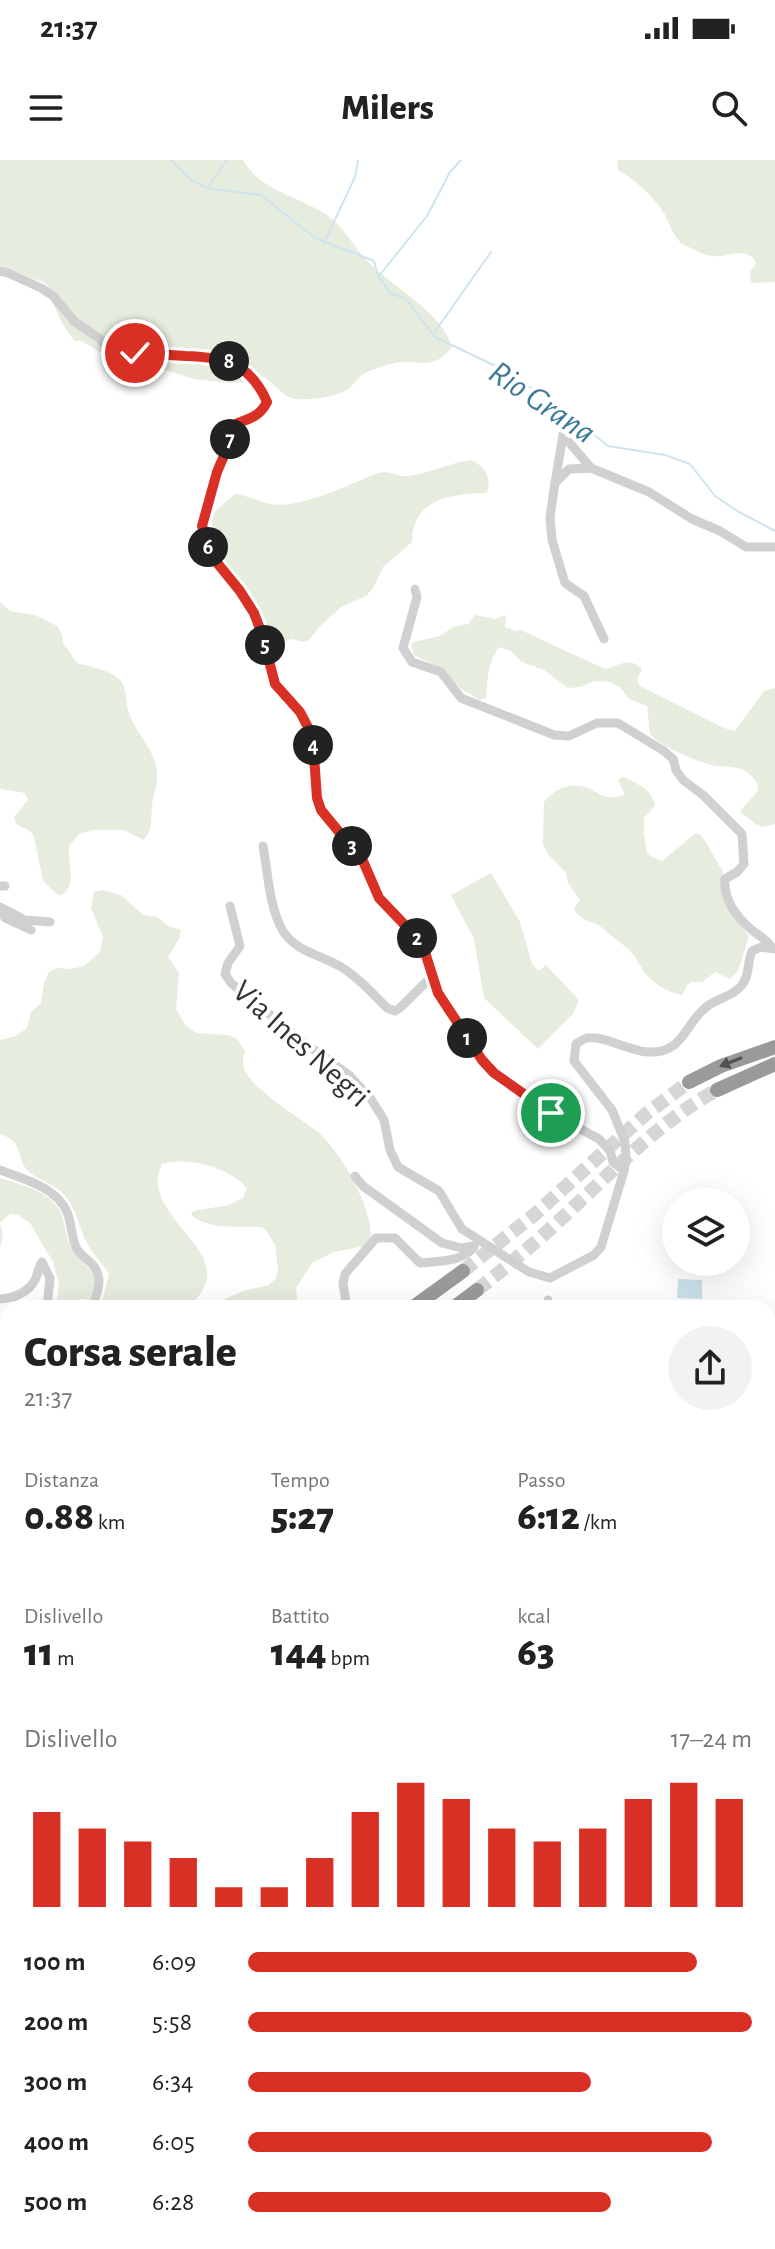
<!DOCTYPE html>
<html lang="it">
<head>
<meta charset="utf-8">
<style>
	:root { --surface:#fff; --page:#f2f2f2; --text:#222; --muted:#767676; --accent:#d93025 }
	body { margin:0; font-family:"Alegreya Sans",sans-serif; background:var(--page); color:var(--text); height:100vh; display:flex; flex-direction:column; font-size:30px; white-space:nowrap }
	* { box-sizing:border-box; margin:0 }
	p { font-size:26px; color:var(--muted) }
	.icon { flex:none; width:44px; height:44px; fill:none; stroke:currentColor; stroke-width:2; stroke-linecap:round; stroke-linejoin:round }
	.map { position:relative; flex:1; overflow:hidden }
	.drawer { position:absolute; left:0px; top:1140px; width:776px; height:950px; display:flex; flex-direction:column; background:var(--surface); border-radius:24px 24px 0 0; box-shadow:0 8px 32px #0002 }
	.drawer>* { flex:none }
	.tools { position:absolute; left:662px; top:1028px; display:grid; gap:16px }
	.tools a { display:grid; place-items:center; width:88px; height:88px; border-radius:50%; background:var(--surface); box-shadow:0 8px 32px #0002; font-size:40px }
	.pin { position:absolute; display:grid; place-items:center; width:68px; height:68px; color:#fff; margin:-34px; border:4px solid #fff; border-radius:50%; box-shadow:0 2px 8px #0007 }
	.km { position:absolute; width:40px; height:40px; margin:-20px; border-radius:50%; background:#222; color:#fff; font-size:22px; line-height:40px; text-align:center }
	.round { display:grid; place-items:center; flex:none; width:84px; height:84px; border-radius:42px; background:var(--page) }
	.summary { display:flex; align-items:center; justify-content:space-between; height:136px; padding:0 24px }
	h1 { font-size:44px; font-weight:800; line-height:60px }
	.metrics { display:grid; grid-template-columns:repeat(3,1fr); gap:12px; height:136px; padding:8px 24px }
	.metrics div { display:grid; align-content:center }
	.metrics b { font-size:40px; font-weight:800 }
	.metrics small { font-size:22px; font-weight:400 }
	.metrics p { font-size:22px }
	.chart { height:224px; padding:16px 24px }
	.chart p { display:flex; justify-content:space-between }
	.chart svg { width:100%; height:144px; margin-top:8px; stroke:var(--accent); stroke-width:6 }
	ul { padding:0 24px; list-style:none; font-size:26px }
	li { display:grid; grid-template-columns:128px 96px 1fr; align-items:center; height:60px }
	li i { height:20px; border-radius:10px; background:var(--accent) }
	.status { display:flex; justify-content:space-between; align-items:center; height:56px; padding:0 40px; background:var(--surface); direction:ltr }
	.status svg { height:22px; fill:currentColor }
	header { display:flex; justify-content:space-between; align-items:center; height:104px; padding:0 24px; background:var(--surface); font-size:36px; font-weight:800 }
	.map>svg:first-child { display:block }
	.green { fill:#e6ecde }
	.water { fill:#cee4ee }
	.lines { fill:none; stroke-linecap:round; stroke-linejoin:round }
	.stream { stroke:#cee4ee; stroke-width:2 }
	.highway-tunnel { stroke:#d6d6d6; stroke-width:14; stroke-dasharray:14 7; stroke-linecap:butt }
	.minor { stroke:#d0d0d0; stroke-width:9 }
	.major { stroke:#ababab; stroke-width:12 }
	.highway { stroke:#9a9a9a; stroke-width:14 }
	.oneway { fill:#525252 }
	.route-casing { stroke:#fff; stroke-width:16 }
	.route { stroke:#d93025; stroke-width:10 }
	.labels { text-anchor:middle; stroke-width:8; stroke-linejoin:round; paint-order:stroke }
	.street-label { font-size:32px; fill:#333; stroke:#fff }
	.water-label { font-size:34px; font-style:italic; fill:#3d7b98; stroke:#fff }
</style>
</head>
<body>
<div class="status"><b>21:37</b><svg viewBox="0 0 49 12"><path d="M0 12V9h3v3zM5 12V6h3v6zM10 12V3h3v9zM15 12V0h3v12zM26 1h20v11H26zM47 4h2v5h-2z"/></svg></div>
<header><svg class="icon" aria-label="menu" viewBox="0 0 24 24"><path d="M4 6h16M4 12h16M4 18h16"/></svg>Milers<svg class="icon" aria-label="search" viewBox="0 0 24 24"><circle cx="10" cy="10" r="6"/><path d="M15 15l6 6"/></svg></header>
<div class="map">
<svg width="775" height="2089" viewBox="0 0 775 2089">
	<rect width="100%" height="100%" fill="#fff"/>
	<g class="green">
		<path d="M0,0H243C259,30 297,36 324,53C344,65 354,89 370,104C395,128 442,153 452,187C432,213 418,198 395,203C385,205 368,210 361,216C356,220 352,227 347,230C334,237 313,240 298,239C281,239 273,218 256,214L252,222L230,223L194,219L158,208L136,206L108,197L82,181H75C64,168 52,149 52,131L45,123L0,106Z"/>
		<path d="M617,0H775V122L751,123L750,112L756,103C748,85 728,98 713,96C702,95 691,88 681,83C673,75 670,64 665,55C654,37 636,20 618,10Z"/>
		<path d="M471,300C485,306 492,318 487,333C452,334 412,338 412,382L383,407L373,428L366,436L341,447L320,466L309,480L303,482L292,479L282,481L276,497C272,482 269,468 261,455C240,419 208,400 212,354L235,334C250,336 259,342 271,344C302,349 349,324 378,313C394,310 397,318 409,316C430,313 450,303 471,300Z"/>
		<path d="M0,442L10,451L35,455L57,466L62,475L63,483L77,503C90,507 107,509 118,518C128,526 125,542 129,553C136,574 157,592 157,614C158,625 153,635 152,645C151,658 153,669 144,680L123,670H94L79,674L69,686C67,704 79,727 59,736L43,721L34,677L30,671L16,664L14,657L28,640L25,633L0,629Z"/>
		<path d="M475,455L495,459L506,455L505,467L516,471L521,470L605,509C619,506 629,496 642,509L637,520L640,526L724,568L735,571L764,531L775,528V664L762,667L757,665L740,652C744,645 759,633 758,627C758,620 747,611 741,609C733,606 724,607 716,606C703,604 660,586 652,576C648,572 649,554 647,546L629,539L620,527L609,522L594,521L580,527L568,528L544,510L522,502L511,491L500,487C487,500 488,521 486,538L480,540L460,528L442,509L414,495L411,484L414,482L440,476L453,467L468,464Z"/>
		<path d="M623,617C636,623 653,630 655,645L644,658V674L647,692L650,696L662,701L696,673L702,676L723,712C720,730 738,762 749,776L738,811L730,819L715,812L702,822H691L687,825L682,835C664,831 651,823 641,807C638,801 634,795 630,791C622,783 613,778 605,770C594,760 582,763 574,749L580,740L568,723L566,713L547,693L543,684L544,642C551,632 567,623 580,626C599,629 600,643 625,635L618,620Z"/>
		<path d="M491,713L520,762L532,804L539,811L546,805L579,840L573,854L538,889L484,838L474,779L451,735Z"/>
		<path d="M102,730L121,735L143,755L157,757L168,766L181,770L179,779L168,797L179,813L176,849L186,866L197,873L228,875L237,879L245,891C244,895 243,899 243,903C244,927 304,959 320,974C343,996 372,1047 371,1079L365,1086L334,1092L312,1103L296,1128L298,1148H205L243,1131L269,1125L276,1118L278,1110L275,1085L266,1070L261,1067C239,1066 209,1070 191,1055L193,1051L229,1045L243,1038L247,1028C229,1007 187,996 162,1004C134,1059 254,1095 186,1148H100L109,1114C101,1102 89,1090 84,1077C78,1063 76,1049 66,1037C57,1025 40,1021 29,1012C15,999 26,982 0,974V880L16,876L27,868L31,852L41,843L44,823L49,812L57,808L71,809L84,806L100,792L103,777L91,748L94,732Z"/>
		<path d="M0,1018C20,1024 49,1031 60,1051C66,1064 65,1080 74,1092C88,1111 104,1112 89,1140L80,1139L74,1148H56L59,1125L53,1102L30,1063L18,1055L10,1054L0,1063L3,1075L0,1088Z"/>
	</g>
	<g class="water">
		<path d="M678,1119L702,1120V1139L677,1138Z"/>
		<path d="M768,1820H775V2089H0V2066L8,2064V2082H768Z"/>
	</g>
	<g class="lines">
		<g class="stream">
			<path d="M171,0L190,19L207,28L261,35L315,78L374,101L378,116L390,133L406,139L435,177L506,211L561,248L608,286L665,295L690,304L715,336L739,352L775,371"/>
			<path d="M207,28L227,0"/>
			<path d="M324,83L355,17L358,0"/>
			<path d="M379,116L427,56L450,12L461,0"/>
			<path d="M434,173L491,92"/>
		</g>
		<g class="highway-tunnel">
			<path d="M463,1111L534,1055L646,954L689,922"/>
			<path d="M477,1130C513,1102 547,1073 579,1042C623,1001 664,959 717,930"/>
			<path d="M0,1339L8,1336"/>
			<path d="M0,1364L8,1361"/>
		</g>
		<g class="minor">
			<path d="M0,111L8,113L41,128L53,136L75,162L99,178L110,190L122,194L148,193L217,197L231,202L254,220L261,227L267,242C260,255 251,258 238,263L217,312L202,366L214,399L240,431L254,453L263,477L275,524L290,538L310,571L313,582L317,638L321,650L363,701L379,738L422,783L431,817L438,833L482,900L494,913L551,953L599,979L610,991L613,1002L624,1011"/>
			<path d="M563,275L591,308"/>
			<path d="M555,323L563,275"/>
			<path d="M415,429L417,437L403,488L412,502L441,512L461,538L554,575L569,576L597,563H618L664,591L673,599L676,610L683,620L703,635L742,674L744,704L737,712L725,719C723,739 737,758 752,770C759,776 766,778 771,787"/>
			<path d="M604,479L584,436L565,423L552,380L550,357L555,323L569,309L591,308L649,332L692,359L720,371L746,387H775"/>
			<path d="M263,686C268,713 269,747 283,771C296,792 321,795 341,807C358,817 373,834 387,848L395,851L401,847L431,817"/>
			<path d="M0,726H5"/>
			<path d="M230,746L240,786L228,803L225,814L231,823L306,884L350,916L371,939L384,960L390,990L398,1007L439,1031L462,1069L529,1112L550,1118L594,1095L601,1087L624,1011L626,998L625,982L612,950L574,901L576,884C579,882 583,879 587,878C603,875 629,891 648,892C685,894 684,862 709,845C719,838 733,836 741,826C750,817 747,802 752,791L761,787L775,789"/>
			<path d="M0,747L25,760L50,762"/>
			<path d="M0,748L5,758L31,770"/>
			<path d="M0,1010C24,1019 56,1027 67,1052C72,1064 71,1078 77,1089C80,1094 85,1098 90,1102C105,1116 98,1131 92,1148"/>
			<path d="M355,1016L363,1026L442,1083L462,1088L474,1086"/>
			<path d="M0,1139C14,1138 27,1134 35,1120C38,1114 38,1108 42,1102L50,1118L47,1148"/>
			<path d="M347,1148L343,1124L345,1114L376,1078H395L420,1103C439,1101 462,1102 474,1087"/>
			<path d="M547,1148L548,1140"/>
			<path d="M0,1183H8"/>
			<path d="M0,1249L8,1248"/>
			<path d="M0,1287L5,1285L8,1287"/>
			<path d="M0,1348L8,1349"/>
			<path d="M768,1387L775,1390"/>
			<path d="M768,1422L775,1428"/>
			<path d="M768,1438L775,1431"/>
			<path d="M0,1475L8,1467"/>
			<path d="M0,1482L8,1485"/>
			<path d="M768,1500L775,1513"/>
			<path d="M0,1504H8"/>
			<path d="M768,1576L775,1574"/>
			<path d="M8,1609L5,1620L8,1630"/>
			<path d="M768,1620L775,1644"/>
			<path d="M0,1648L8,1646"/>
			<path d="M768,1673L775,1677"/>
			<path d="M0,1687L8,1684"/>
			<path d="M773,1737L771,1730L775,1708"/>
			<path d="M0,1738L8,1737"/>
			<path d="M0,1789L8,1794"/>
			<path d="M0,1880L8,1887"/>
			<path d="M0,1923L8,1921"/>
		</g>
		<g class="major">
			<path d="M768,1737H775"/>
			<path d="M0,2005L8,1998"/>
		</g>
		<g class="highway">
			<path d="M689,922L721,906L775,887"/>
			<path d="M717,930L775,904"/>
			<path d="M412,1148L463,1111"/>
			<path d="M453,1148L477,1130"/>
		</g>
	</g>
	<defs><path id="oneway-solid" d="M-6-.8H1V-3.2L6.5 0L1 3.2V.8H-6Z" transform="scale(2)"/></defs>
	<use class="oneway" href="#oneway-solid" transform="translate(731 902) rotate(158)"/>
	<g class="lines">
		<defs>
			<path id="route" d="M135,193C152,193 168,195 185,196C225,197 250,203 267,242C260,256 251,258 238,263L217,312L202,366L214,399L240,431L254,453L263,477L275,524L300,552L310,571L313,582L317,638L321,650L363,701L379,738L422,783L438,833L482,900L494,913L551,953"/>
		</defs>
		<use href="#route" class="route-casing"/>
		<use href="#route" class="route"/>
	</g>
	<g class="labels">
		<g class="street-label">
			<text transform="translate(302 883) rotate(42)" y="11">Via Ines Negri</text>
		</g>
		<g class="water-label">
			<text transform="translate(543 241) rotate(34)" y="12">Rio Grana</text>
		</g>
	</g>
</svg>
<div class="tools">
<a><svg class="icon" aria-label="layers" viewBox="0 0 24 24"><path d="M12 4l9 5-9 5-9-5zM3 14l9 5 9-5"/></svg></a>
</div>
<div class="pin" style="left:551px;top:953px;background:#1e9e55"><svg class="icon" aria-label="arrive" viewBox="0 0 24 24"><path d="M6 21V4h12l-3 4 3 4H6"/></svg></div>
<div class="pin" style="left:135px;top:193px;background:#d93025"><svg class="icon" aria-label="check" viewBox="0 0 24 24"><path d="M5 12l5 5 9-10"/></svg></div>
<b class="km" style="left:467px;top:878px">1</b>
<b class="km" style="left:417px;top:778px">2</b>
<b class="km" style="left:352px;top:686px">3</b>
<b class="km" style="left:313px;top:585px">4</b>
<b class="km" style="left:265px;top:485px">5</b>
<b class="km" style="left:208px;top:387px">6</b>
<b class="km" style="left:230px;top:279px">7</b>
<b class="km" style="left:229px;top:201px">8</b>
<section class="drawer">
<div class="summary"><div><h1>Corsa serale</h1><p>21:37</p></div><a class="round"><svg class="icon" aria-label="share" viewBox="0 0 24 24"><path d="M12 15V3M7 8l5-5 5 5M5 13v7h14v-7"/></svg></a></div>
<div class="metrics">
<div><p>Distanza</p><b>0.88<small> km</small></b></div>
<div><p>Tempo</p><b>5:27</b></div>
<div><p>Passo</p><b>6:12<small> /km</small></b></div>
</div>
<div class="metrics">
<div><p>Dislivello</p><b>11<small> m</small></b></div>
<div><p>Battito</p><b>144<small> bpm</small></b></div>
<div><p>kcal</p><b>63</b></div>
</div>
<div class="chart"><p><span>Dislivello</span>17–24 m</p>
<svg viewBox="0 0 160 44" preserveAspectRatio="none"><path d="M5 44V15M15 44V20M25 44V24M35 44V29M45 44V38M55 44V38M65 44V29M75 44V15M85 44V6M95 44V11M105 44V20M115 44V24M125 44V20M135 44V11M145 44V6M155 44V11"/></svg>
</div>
<ul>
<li><b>100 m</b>6:09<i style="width:89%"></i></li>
<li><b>200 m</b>5:58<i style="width:100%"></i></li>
<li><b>300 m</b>6:34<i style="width:68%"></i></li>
<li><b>400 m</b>6:05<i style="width:92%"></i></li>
<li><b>500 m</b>6:28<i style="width:72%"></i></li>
</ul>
</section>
</div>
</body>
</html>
